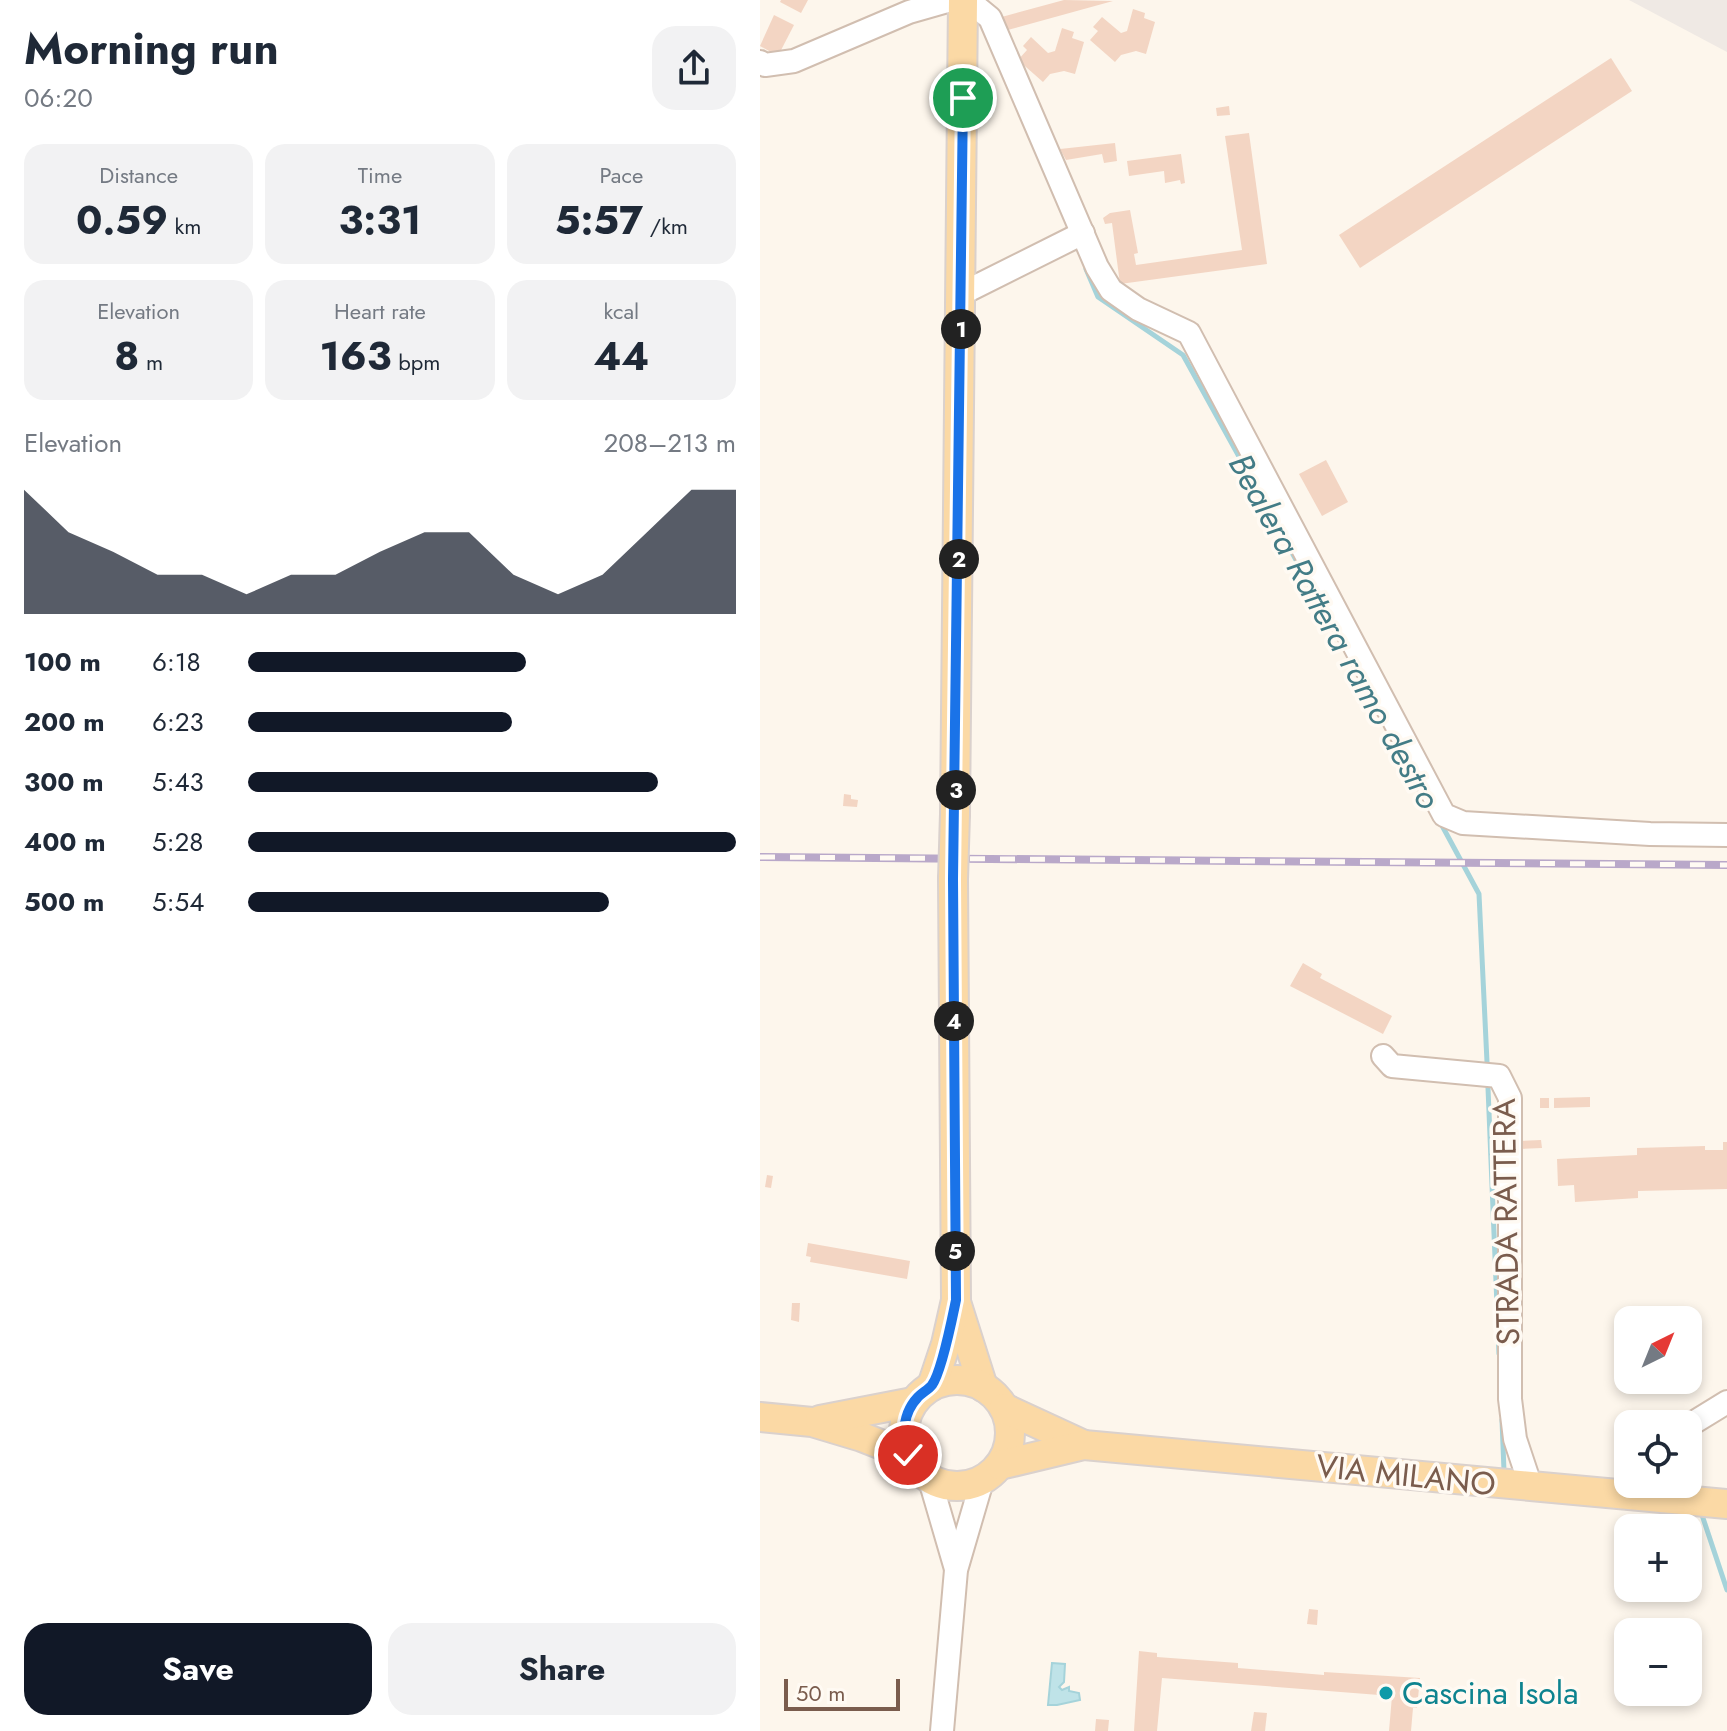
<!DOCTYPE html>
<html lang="en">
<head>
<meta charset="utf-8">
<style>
	:root { --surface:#fff; --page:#f2f2f3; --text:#1f2937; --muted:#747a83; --accent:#111827 }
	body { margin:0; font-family:Jost,sans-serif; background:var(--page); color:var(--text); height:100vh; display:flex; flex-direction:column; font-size:30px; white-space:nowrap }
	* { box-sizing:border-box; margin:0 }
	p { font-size:26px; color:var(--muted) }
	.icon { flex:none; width:44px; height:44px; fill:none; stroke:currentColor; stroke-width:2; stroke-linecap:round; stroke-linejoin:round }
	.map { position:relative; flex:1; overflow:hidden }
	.details { display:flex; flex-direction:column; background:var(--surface); width:760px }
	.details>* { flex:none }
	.needle { width:52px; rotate:43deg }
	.buttons { position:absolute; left:854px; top:1306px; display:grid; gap:16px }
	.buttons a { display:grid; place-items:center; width:88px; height:88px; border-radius:16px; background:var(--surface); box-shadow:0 4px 12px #0003; font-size:40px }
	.scale { position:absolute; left:24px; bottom:20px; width:116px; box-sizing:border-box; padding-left:8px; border:4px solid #7a5c4d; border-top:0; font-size:22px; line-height:28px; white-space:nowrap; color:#7a5c4d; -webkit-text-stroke:6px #fffaf3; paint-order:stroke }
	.pin { position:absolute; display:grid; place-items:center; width:68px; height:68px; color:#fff; margin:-34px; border:4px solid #fff; border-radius:50%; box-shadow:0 2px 8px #0007 }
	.km { position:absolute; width:40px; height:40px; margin:-20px; border-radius:50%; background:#222; color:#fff; font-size:22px; line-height:40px; text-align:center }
	.round { display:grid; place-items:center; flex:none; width:84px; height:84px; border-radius:24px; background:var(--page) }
	.head { display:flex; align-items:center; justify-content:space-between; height:136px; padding:0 24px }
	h1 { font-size:44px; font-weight:700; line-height:60px }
	.stats { display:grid; grid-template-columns:repeat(3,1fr); gap:12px; height:136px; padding:8px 24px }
	.stats div { display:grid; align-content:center; border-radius:20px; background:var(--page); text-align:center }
	.stats b { font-size:40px; font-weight:700 }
	.stats small { font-size:22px; font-weight:400 }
	.stats p { font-size:22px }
	.chart { height:224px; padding:16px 24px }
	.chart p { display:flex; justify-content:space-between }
	.chart svg { width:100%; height:144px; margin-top:8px; fill:var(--accent); opacity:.7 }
	.button { display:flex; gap:16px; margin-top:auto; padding:16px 24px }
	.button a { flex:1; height:92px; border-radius:24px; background:var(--accent); color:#fff; font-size:32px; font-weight:700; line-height:92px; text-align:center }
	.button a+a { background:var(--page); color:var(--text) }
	ul { padding:0 24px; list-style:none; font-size:26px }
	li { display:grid; grid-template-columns:128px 96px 1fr; align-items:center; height:60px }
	li i { height:20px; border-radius:10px; background:var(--accent) }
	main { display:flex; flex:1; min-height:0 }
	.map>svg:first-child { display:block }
	.industrial { fill:#efe9e4 }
	.water { fill:#bfe3e8; stroke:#a5d3da; stroke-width:2 }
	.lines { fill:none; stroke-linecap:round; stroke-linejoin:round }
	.stream { stroke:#a5d3da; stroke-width:5 }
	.building { fill:#f3d5c3 }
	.minor-casing { stroke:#d1beb0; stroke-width:26 }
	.major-casing { stroke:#dad1cd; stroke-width:32 }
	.minor { stroke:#fff; stroke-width:22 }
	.major { stroke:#fbd9a5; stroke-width:28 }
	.rail-casing { stroke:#b9a8c9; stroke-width:8 }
	.rail { stroke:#fffaf3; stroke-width:5; stroke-dasharray:15; stroke-linecap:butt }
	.major-bridge-casing { stroke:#dad1cd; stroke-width:32; stroke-linecap:butt }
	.major-bridge { stroke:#fbd9a5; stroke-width:28 }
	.route-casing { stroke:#fff; stroke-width:16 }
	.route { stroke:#1a73e8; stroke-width:10 }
	.culture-dot { fill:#0f9aa8; stroke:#fffaf3; stroke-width:3 }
	.labels { text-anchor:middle; stroke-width:7; stroke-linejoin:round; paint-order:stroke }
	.street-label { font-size:32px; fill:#7a5c4d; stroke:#fffaf3 }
	.culture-label { font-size:32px; fill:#0d838f; stroke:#fffaf3; text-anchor:start }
	.water-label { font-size:34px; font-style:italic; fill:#437c86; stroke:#fffaf3 }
</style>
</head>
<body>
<main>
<section class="details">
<div class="head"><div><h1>Morning run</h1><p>06:20</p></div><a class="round"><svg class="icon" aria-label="share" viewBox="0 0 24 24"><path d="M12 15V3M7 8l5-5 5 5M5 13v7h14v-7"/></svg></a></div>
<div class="stats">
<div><p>Distance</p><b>0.59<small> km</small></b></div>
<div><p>Time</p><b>3:31</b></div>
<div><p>Pace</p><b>5:57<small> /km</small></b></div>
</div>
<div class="stats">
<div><p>Elevation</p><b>8<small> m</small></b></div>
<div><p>Heart rate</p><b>163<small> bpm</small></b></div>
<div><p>kcal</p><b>44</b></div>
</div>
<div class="chart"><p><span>Elevation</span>208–213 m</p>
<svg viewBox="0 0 160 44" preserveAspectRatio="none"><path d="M0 44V6L10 19L20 25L30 32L40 32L50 38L60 32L70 32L80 25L90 19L100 19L110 32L120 38L130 32L140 19L150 6L160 6V44z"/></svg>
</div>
<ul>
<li><b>100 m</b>6:18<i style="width:57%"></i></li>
<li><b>200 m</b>6:23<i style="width:54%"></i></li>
<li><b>300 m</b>5:43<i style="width:84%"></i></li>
<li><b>400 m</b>5:28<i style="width:100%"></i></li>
<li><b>500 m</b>5:54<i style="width:74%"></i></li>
</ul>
<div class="button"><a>Save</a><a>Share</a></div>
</section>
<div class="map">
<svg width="967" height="1731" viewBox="0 0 967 1731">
	<rect width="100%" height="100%" fill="#fdf6ec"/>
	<path class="industrial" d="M869,0H967V52Z"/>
	<path class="water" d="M292,1663L305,1664L304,1682L299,1687L302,1690L309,1687V1691L319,1693L320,1700L297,1705H288Z"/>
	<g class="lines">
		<g class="stream">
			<path d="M326,269L338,297L423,355L557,598"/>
			<path d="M679,820L719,894L727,1062"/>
			<path d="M728,1088L739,1354"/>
			<path d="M742,1420L744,1471"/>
			<path d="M941,1512L967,1590"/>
		</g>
	</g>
	<g class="building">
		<path d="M21,0H48L41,13L20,2Z"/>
		<path d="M304,0L353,1L244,31L238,18Z"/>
		<path d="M373,9L385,13L384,18L395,22L386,54L376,51L361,55L355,62L330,40L338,31L333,27L342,17L361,33L367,31Z"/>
		<path d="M14,15L34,25L18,56L0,46Z"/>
		<path d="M302,28L314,32L312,38L324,42L315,74L304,71L290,74L283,82L258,60L267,50L263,46L271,37L288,53L295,51Z"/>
		<path d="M851,58L872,91L600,268L579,235Z"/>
		<path d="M469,106L470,115L457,116L456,108Z"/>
		<path d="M489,133L507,264L360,284L352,223L345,224L343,218L350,213L370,210L378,253L374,254L376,265L482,250L465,136Z"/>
		<path d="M355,143L357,161L344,163L342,154L306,160L300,149Z"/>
		<path d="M421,154L425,183L421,184L420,180L405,183L404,171L369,176L367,161Z"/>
		<path d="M566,460L588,502L562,516L539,474Z"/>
		<path d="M84,794L91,795V799L98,800L97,807L83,806Z"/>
		<path d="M543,963L562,974L560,978L632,1016L623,1034L530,986Z"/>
		<path d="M830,1097V1107L794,1108V1098Z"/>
		<rect x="780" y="1098" width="9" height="10"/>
		<path d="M781,1140L782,1148L757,1149V1141Z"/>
		<path d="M963,1142H967V1189L878,1191V1198L815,1202L814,1185L798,1186L797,1159L877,1155V1148L945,1146V1150H963Z"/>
		<path d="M7,1175L13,1176L11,1188L5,1187Z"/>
		<path d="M48,1243L150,1261L147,1279L50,1262L51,1257L46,1256Z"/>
		<path d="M32,1303H40L39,1322L31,1320Z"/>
		<path d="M549,1609L558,1610L557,1625L547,1624Z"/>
		<path d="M379,1651L397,1653V1657L478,1663V1668L564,1675V1672L660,1678L657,1708H653L651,1731H629L632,1696L402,1678L397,1731H374Z"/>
		<path d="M494,1712L507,1713L505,1731H491Z"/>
		<path d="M336,1719L349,1720L348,1731H335Z"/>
	</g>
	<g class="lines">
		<defs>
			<g id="minor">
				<path d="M208,0L230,18L337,267L351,290L378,309L429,333L684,815L703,823L890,834L967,835"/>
				<path d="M0,62L5,65L34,61L149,12L191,0"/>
				<path d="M201,294L323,233"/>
				<path d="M623,1056L632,1066L739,1076L750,1098V1399L755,1439L771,1487"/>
				<path d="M928,1426L967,1402"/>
				<path d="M170,1480L196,1569"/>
				<path d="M182,1731L196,1570L222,1481"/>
			</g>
			<g id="major">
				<path d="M195,814L203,0"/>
				<path d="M197,1305L223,1387"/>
				<circle cx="197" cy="1433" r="53"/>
				<path d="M172,1386L186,1344L196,1300L193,879"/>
				<path d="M244,1408L324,1445"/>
				<path d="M0,1417L52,1422L102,1437L148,1455"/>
				<path d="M60,1420L153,1402"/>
				<path d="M240,1465L324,1445L967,1504"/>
			</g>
		</defs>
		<use href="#minor" class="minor-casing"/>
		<use href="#major" class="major-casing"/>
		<use href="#minor" class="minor"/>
		<use href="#major" class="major"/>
		<defs>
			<path id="rail" d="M0,857L967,865"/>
		</defs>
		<use href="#rail" class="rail-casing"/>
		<use href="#rail" class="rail"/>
		<defs>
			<path id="major-bridge" d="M193,879L195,814"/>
		</defs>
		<use href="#major-bridge" class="major-bridge-casing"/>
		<use href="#major-bridge" class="major-bridge"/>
	</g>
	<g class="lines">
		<defs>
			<path id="route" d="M148,1455C142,1434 142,1414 158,1397C162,1393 169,1389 172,1385C182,1371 192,1319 196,1300L193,879L203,98"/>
		</defs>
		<use href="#route" class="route-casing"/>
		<use href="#route" class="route"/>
	</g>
	<circle class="culture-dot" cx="626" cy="1693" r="8"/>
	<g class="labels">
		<g class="street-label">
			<text transform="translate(746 1222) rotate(-91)" y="11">STRADA RATTERA</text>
			<text transform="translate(646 1475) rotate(6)" y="11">VIA MILANO</text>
		</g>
		<g class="culture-label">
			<text x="642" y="1704">Cascina Isola</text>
		</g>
		<g class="water-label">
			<text transform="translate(575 631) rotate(61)" y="12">Bealera Rattera ramo destro</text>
		</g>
	</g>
</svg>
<div class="buttons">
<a><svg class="needle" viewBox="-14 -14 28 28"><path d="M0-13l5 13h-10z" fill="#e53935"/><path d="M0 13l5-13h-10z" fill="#747a83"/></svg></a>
<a><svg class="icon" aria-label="locate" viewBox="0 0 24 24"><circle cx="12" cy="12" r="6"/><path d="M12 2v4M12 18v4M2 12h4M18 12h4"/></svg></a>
<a>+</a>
<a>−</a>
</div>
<div class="scale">50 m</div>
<div class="pin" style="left:203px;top:98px;background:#1e9e55"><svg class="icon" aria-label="arrive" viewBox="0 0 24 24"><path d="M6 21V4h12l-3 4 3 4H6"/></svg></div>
<div class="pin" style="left:148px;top:1455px;background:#d93025"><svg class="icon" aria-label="check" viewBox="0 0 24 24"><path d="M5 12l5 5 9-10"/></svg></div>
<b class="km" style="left:201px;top:329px">1</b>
<b class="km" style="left:199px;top:559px">2</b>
<b class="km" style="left:196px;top:790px">3</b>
<b class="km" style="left:194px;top:1021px">4</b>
<b class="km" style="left:195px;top:1251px">5</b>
</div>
</main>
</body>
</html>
